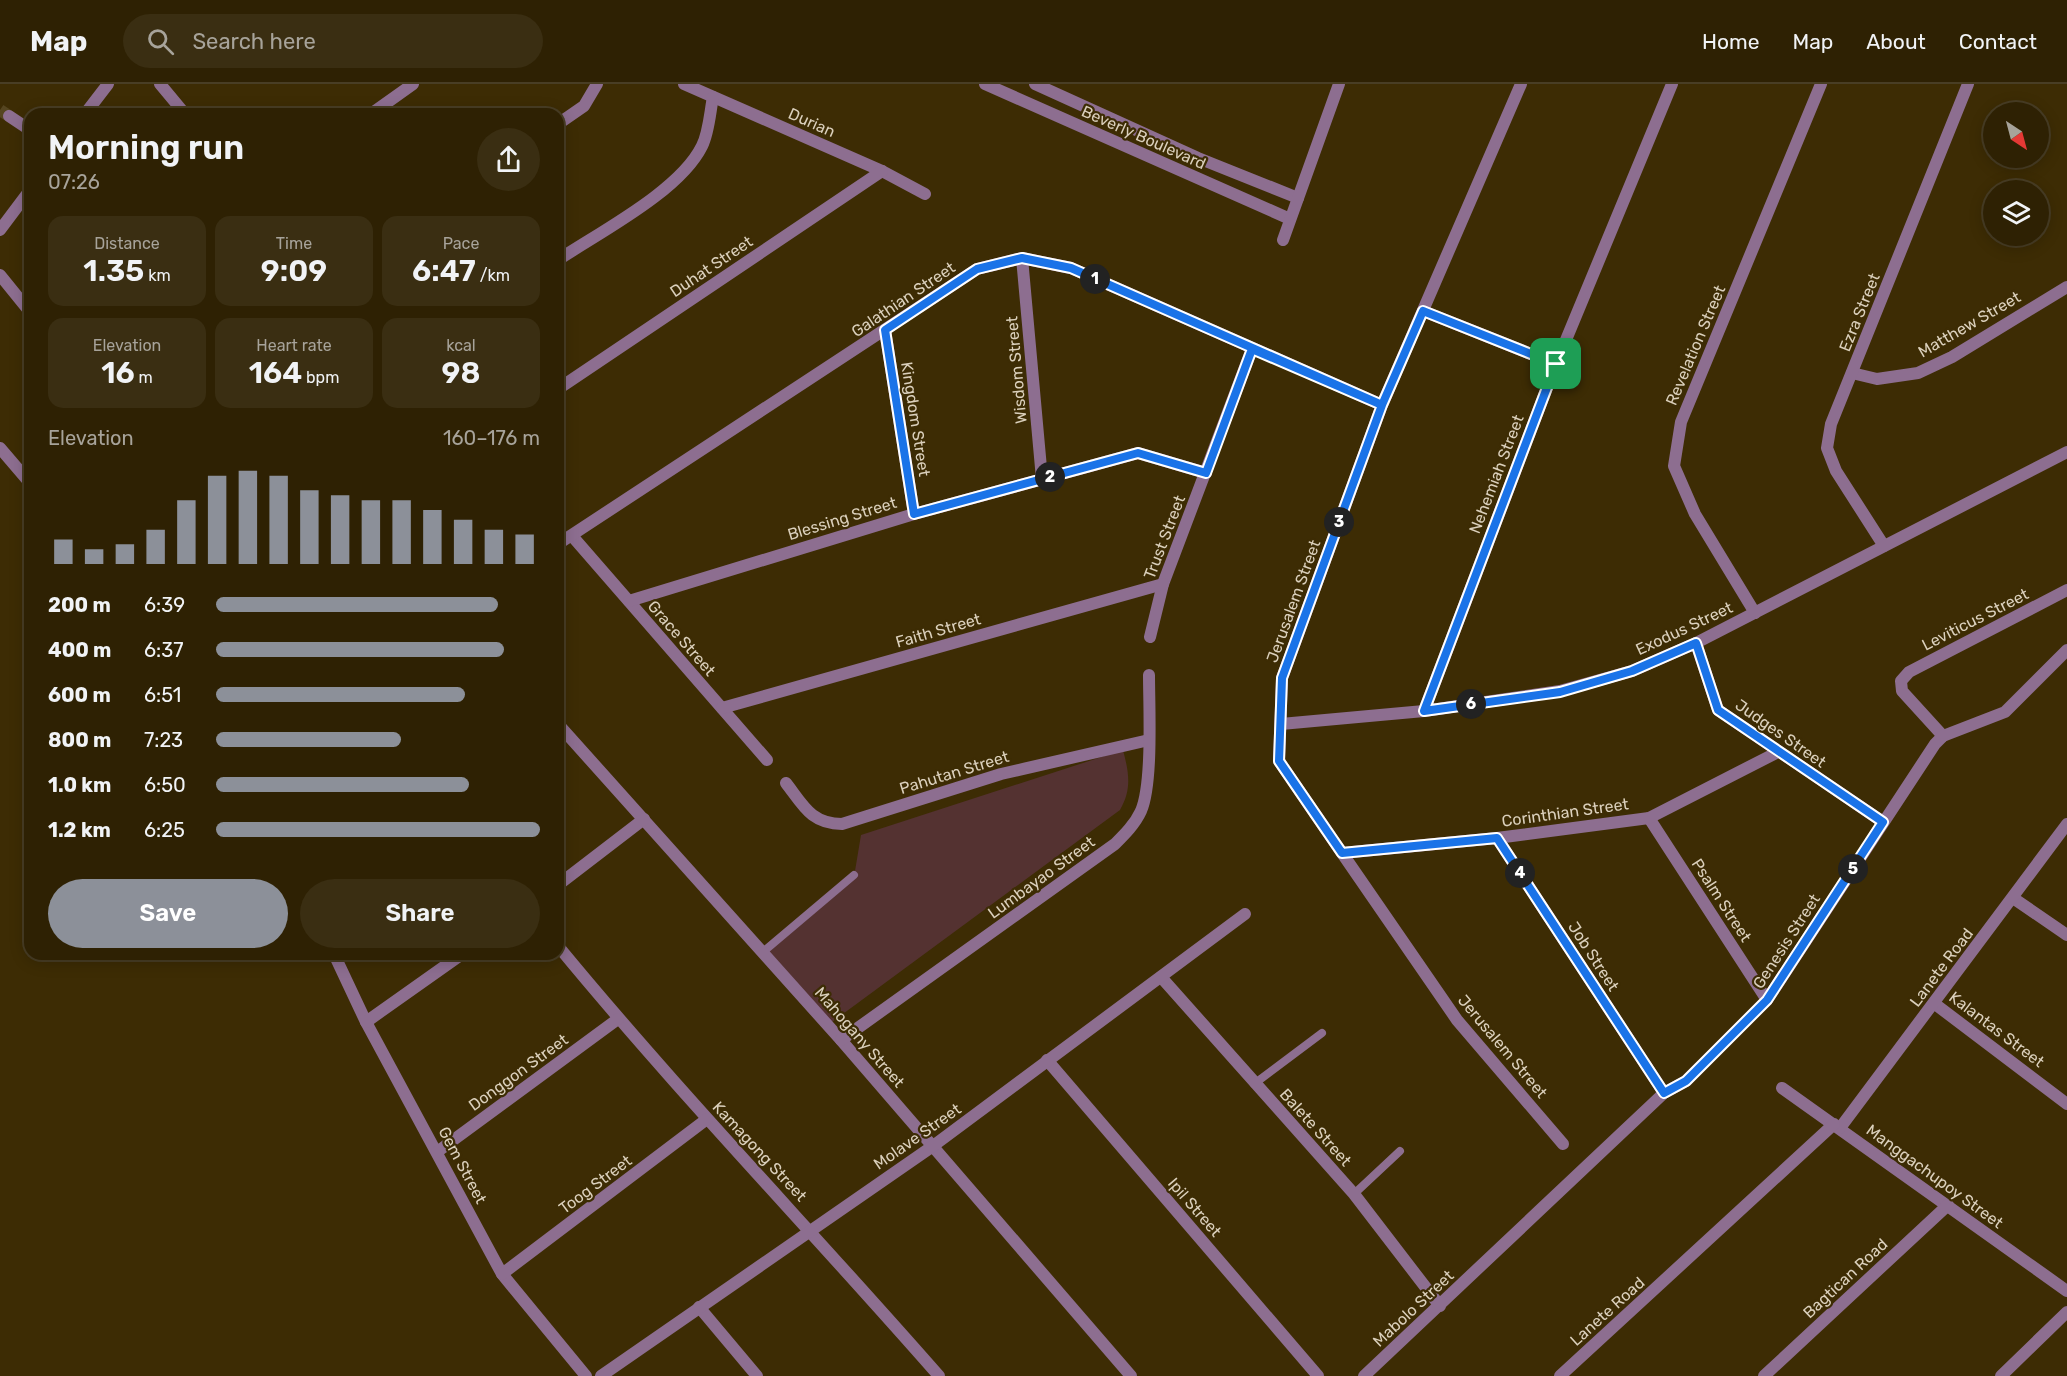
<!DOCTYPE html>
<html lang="en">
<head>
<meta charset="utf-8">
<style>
	:root { --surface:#2e2103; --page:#3a2e12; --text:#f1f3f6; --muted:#a7a39a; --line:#493e25; --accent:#8c9099 }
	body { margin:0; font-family:Rubik,sans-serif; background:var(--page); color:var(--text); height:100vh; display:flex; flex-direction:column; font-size:22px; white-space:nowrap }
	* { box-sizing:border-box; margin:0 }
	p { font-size:20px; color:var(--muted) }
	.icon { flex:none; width:33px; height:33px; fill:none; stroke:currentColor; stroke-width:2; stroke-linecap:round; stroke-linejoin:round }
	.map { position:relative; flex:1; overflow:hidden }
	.sheet { position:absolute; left:24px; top:24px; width:540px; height:852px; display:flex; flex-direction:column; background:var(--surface); border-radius:18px; box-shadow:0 3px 15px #0003,0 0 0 2px var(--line) }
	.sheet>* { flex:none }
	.needle { width:39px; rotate:144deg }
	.fabs { position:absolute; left:1983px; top:18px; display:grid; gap:12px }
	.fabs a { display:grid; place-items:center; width:66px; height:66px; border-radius:50%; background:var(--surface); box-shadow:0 3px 15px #0003,0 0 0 2px var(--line); font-size:30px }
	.pin { position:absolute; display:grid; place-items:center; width:51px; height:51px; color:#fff; margin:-26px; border-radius:12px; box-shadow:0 3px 9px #0006 }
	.km { position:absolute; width:30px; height:30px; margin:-15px; border-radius:50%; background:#222; color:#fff; font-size:16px; line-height:30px; text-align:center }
	.round { display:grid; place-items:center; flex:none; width:63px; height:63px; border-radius:32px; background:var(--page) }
	.head { display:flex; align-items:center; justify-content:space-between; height:102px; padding:0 24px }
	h1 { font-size:33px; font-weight:600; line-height:45px }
	.figures { display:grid; grid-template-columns:repeat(3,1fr); gap:9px; height:102px; padding:6px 24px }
	.figures div { display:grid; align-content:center; border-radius:15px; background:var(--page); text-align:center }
	.figures b { font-size:30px; font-weight:600 }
	.figures small { font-size:16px; font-weight:400 }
	.figures p { font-size:16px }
	.chart { height:168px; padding:12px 24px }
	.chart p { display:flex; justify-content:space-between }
	.chart svg { width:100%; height:108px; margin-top:6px; stroke:var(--accent); stroke-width:6 }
	.cta { display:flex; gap:12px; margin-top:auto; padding:12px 24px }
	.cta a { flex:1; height:69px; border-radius:36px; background:var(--accent); color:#fff; font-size:24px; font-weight:600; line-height:69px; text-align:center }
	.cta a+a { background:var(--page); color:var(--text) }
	ul { padding:0 24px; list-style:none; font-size:20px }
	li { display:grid; grid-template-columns:96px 72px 1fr; align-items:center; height:45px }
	li i { height:15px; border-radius:8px; background:var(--accent) }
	header { display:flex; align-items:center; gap:36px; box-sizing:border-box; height:84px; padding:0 30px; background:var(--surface); border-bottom:2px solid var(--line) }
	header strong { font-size:28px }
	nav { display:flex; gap:33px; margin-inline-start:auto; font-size:21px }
	.search { width:420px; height:54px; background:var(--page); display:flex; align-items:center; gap:15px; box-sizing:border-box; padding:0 21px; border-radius:33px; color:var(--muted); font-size:22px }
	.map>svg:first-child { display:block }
	.green { fill:#543231 }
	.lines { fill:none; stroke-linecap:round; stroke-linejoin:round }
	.minor-tunnel { stroke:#554520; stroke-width:12; stroke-dasharray:12 6; stroke-linecap:butt }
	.service { stroke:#8d6e90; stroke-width:8 }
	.minor { stroke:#8d6e90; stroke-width:12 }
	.tertiary { stroke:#8d6e90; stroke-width:12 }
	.route-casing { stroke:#fff; stroke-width:12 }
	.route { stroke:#1a73e8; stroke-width:8 }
	.labels { text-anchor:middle; stroke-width:4.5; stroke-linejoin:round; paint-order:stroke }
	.street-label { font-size:16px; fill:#dbd0bc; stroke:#3d2c04 }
</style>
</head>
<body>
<header>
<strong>Map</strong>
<div class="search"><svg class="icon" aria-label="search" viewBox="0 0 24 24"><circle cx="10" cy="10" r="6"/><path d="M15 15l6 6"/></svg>Search here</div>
<nav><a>Home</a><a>Map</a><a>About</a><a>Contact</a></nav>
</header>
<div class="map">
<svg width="2067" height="1292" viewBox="0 0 2067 1292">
	<rect width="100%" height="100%" fill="#3d2c04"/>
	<path class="green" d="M1123,666C1129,689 1132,705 1120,726L832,938L764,862L855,787L861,751Z"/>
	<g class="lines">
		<path class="minor-tunnel" d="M0,26L9,32"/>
		<g class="service">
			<path d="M763,868L854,791"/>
			<path d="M1254,1000L1322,949"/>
			<path d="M1354,1110L1400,1067"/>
		</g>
		<g class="minor">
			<path d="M160,0L185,30"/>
			<path d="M684,0L882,87L925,110"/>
			<path d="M985,0L1290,135"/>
			<path d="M1035,0L1198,74L1298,114"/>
			<path d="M85,30L108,0"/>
			<path d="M371,30L413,0"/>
			<path d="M9,32L30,46"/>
			<path d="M558,40L584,22L597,0"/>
			<path d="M0,146L30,106"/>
			<path d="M1283,156L1339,0"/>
			<path d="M1022,174L1042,395"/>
			<path d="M558,176C600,148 680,107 702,62C709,48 710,28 713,13"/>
			<path d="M0,191L30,228"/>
			<path d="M1423,227L1556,280"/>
			<path d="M885,246L914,430"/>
			<path d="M1852,289L1877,295L1918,289L1952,273L2067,203"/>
			<path d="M558,305L882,87"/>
			<path d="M0,364L30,399"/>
			<path d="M573,453L767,676"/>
			<path d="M558,460L977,185L1022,174L1071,184L1382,321"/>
			<path d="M1884,462L1836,387L1827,364L1831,340L1968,0"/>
			<path d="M629,517L914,430L1138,369L1206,389"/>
			<path d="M1755,529L1695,430L1674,382L1681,338L1821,0"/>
			<path d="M1150,553L1163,500L1252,265"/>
			<path d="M1696,559L1718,626L1883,738"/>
			<path d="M722,624L1163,500"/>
			<path d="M1424,627L1556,280L1672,0"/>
			<path d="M558,640L841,956L1131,1292"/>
			<path d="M1281,640L1424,627L1560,607L1632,587L1696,559L2067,368"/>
			<path d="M1943,652L1902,607L1901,597L1909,588L2067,506"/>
			<path d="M786,699C803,721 811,740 842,740L1001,690L1149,656"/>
			<path d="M1649,734L1767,916"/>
			<path d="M1497,754L1649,734L1778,668"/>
			<path d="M1342,769L1457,936L1563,1060"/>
			<path d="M558,801L644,735"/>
			<path d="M2013,814L2067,851"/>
			<path d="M558,862C680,1010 813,1148 939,1292"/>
			<path d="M334,870L366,938L502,1190L586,1292"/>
			<path d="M1161,893L1354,1110L1440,1222"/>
			<path d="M1935,920L2067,1020"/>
			<path d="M366,938L462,870"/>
			<path d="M841,956L1115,760C1125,750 1135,740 1141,727C1153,699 1149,623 1149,591"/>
			<path d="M1047,976L1318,1292"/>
			<path d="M1782,1004L2067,1207"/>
			<path d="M1840,1044L2067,740"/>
			<path d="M437,1068L618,935"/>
			<path d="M502,1190L707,1035"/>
			<path d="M699,1223L757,1292"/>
			<path d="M601,1292L933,1062L1245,830"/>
			<path d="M1560,1292L1834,1040"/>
			<path d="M1764,1292L1948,1121"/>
			<path d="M2001,1292L2067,1228"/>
		</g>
		<g class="tertiary">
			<path d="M1521,0L1382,321L1282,594L1279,677L1342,769L1497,754L1664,1009"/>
			<path d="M1364,1292L1664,1009L1686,997L1767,916L1935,660L1943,652L2005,628L2067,566"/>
		</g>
	</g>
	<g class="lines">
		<defs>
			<path id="route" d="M1556,280L1423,227L1382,321L1071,184L1022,174L977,185L885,246L914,430L1138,369L1206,389L1252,265L1382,321L1282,594L1279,677L1342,769L1497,754L1664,1009L1686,997L1767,916L1883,738L1718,626L1696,559L1632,587L1560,608L1424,627L1556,280"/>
		</defs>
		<use href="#route" class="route-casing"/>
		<use href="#route" class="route"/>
	</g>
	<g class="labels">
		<g class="street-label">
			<text transform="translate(812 38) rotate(24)" y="6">Durian</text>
			<text transform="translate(1144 53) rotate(24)" y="6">Beverly Boulevard</text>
			<text transform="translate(711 182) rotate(-34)" y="6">Duhat Street</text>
			<text transform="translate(903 215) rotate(-34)" y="6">Galathian Street</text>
			<text transform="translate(1859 228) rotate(-68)" y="6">Ezra Street</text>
			<text transform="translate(1969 240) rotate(-30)" y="6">Matthew Street</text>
			<text transform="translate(1695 261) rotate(-67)" y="6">Revelation Street</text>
			<text transform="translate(1016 286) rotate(-95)" y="6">Wisdom Street</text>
			<text transform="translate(916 335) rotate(81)" y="6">Kingdom Street</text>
			<text transform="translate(1496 390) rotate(-69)" y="6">Nehemiah Street</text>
			<text transform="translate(842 434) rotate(-17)" y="6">Blessing Street</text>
			<text transform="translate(1164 453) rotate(-69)" y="6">Trust Street</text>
			<text transform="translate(1293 517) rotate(-70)" y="6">Jerusalem Street</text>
			<text transform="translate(1975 535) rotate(-27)" y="6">Leviticus Street</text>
			<text transform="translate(1684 544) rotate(-25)" y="6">Exodus Street</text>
			<text transform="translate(938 546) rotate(-16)" y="6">Faith Street</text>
			<text transform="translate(682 554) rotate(49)" y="6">Grace Street</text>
			<text transform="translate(1781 649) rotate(35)" y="6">Judges Street</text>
			<text transform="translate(954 688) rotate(-17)" y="6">Pahutan Street</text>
			<text transform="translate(1565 728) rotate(-8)" y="6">Corinthian Street</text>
			<text transform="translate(1041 793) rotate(-36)" y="6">Lumbayao Street</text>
			<text transform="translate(1722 816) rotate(57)" y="6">Psalm Street</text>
			<text transform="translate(1786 857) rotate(-57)" y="6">Genesis Street</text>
			<text transform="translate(1594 872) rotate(57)" y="6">Job Street</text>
			<text transform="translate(1941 883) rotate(-53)" y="6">Lanete Road</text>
			<text transform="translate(1997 945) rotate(37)" y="6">Kalantas Street</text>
			<text transform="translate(860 953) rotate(49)" y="6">Mahogany Street</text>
			<text transform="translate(1503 962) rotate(50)" y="6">Jerusalem Street</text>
			<text transform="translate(518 988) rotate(-36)" y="6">Donggon Street</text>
			<text transform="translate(1316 1043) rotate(48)" y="6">Balete Street</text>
			<text transform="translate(917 1052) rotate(-35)" y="6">Molave Street</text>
			<text transform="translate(760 1067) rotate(47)" y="6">Kamagong Street</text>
			<text transform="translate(463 1081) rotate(62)" y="6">Gem Street</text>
			<text transform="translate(1935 1092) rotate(36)" y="6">Manggachupoy Street</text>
			<text transform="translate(595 1100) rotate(-37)" y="6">Toog Street</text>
			<text transform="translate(1195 1123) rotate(49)" y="6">Ipil Street</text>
			<text transform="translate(1845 1194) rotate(-43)" y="6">Bagtican Road</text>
			<text transform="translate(1413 1224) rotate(-43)" y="6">Mabolo Street</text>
			<text transform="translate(1607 1227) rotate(-42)" y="6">Lanete Road</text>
		</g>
	</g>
</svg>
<div class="fabs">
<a><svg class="needle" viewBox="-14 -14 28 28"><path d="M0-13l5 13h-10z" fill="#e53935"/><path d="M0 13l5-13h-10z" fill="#a7a39a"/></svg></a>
<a><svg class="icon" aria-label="layers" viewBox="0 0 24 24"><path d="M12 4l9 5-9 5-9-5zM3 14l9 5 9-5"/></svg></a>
</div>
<div class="pin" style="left:1556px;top:280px;background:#1e9e55"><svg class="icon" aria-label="arrive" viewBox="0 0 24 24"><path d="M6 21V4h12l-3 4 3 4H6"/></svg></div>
<b class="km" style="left:1095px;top:195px">1</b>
<b class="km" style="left:1050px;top:393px">2</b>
<b class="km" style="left:1339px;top:438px">3</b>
<b class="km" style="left:1520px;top:789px">4</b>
<b class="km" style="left:1853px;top:785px">5</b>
<b class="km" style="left:1471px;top:620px">6</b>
<section class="sheet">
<div class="head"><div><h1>Morning run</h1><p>07:26</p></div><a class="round"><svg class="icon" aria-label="share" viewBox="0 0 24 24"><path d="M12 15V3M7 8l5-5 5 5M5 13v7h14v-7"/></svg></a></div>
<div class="figures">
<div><p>Distance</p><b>1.35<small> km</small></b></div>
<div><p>Time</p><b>9:09</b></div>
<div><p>Pace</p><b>6:47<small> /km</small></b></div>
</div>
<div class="figures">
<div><p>Elevation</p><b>16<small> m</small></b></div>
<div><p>Heart rate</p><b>164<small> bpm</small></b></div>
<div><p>kcal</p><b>98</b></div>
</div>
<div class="chart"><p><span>Elevation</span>160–176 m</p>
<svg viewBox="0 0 160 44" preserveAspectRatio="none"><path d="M5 44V34M15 44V38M25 44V36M35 44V30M45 44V18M55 44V8M65 44V6M75 44V8M85 44V14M95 44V16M105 44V18M115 44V18M125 44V22M135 44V26M145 44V30M155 44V32"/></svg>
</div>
<ul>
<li><b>200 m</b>6:39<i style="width:87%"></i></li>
<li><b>400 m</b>6:37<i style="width:89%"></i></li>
<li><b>600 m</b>6:51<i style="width:77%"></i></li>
<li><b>800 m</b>7:23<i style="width:57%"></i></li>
<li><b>1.0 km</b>6:50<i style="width:78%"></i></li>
<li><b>1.2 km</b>6:25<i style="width:100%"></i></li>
</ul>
<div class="cta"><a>Save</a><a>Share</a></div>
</section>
</div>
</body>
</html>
